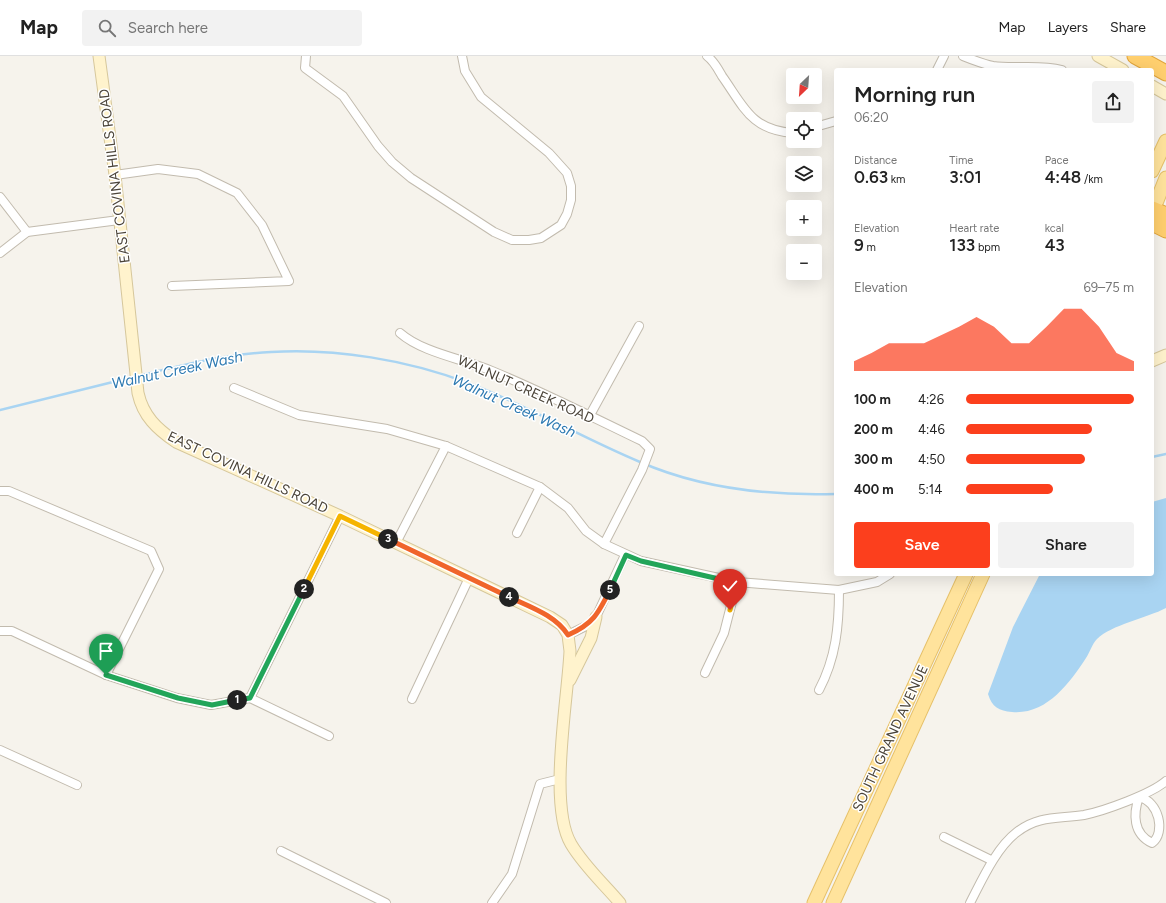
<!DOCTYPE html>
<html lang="en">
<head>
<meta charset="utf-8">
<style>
	:root { --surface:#fff; --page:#f2f2f2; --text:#222; --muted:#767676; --line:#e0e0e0; --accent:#fc3f1d }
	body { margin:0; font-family:Figtree,sans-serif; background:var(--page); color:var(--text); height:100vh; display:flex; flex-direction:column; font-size:15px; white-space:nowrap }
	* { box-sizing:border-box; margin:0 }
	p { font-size:13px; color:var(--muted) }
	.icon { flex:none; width:22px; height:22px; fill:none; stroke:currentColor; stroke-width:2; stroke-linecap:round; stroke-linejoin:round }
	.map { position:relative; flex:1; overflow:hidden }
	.details { position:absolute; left:834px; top:12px; width:320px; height:508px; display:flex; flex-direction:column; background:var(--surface); border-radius:4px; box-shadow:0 4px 16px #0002 }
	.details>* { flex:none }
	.needle { width:26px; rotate:205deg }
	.tools { position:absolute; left:786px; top:12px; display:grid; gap:8px }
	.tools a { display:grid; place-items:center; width:36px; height:36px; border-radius:4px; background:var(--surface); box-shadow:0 4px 16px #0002; font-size:20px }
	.pin { position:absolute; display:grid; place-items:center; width:34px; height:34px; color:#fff; margin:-41px -17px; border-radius:50% 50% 50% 0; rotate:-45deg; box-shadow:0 0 4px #0007 }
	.pin .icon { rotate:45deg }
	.km { position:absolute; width:20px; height:20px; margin:-10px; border-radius:50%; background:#222; color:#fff; font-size:11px; line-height:20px; text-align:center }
	.round { display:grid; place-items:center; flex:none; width:42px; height:42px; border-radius:4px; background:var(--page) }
	.head { display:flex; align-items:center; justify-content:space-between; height:68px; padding:0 20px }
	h1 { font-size:22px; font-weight:600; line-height:30px }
	.figures { display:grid; grid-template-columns:repeat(3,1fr); gap:6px; height:68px; padding:4px 20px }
	.figures div { display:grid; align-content:center }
	.figures b { font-size:17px; font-weight:600 }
	.figures small { font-size:11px; font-weight:400 }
	.figures p { font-size:11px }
	.chart { height:112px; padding:8px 20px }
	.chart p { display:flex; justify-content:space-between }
	.chart svg { width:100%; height:72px; margin-top:4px; fill:var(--accent); opacity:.7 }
	.button { display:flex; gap:8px; margin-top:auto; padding:8px 20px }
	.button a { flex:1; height:46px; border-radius:4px; background:var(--accent); color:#fff; font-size:16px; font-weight:600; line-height:46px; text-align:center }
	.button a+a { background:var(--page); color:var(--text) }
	ul { padding:0 20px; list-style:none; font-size:13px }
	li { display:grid; grid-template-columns:64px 48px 1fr; align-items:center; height:30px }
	li i { height:10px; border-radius:5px; background:var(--accent) }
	header { display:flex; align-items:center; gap:24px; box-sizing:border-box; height:56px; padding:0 20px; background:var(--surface); border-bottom:1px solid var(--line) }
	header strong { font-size:19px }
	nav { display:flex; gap:22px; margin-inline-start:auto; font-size:14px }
	.search { width:280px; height:36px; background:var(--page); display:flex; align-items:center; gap:10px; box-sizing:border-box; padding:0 14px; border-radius:4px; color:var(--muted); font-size:15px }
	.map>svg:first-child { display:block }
	.water { fill:#a9d4f2 }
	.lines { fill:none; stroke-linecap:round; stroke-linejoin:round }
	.stream { stroke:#a9d4f2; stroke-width:2.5 }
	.street-casing { stroke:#c2bbae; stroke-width:10 }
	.secondary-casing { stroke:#d6c79b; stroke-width:13 }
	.primary-casing { stroke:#e6c16a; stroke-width:15 }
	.highway-casing { stroke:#e0a43c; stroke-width:17 }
	.street { stroke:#fff; stroke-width:8 }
	.secondary { stroke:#fff3cd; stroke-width:11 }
	.primary { stroke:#ffe39c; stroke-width:13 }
	.highway { stroke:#ffcf6e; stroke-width:15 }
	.split-1-casing { stroke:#fff; stroke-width:8 }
	.split-2-casing { stroke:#fff; stroke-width:8 }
	.split-3-casing { stroke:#fff; stroke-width:8 }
	.split-4-casing { stroke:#fff; stroke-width:8 }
	.split-5-casing { stroke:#fff; stroke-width:8 }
	.split-6-casing { stroke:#fff; stroke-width:8 }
	.split-7-casing { stroke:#fff; stroke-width:8 }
	.split-1 { stroke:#22a559; stroke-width:5 }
	.split-2 { stroke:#22a559; stroke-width:5 }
	.split-3 { stroke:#f5b400; stroke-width:5 }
	.split-4 { stroke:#f0652b; stroke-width:5 }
	.split-5 { stroke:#f0652b; stroke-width:5 }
	.split-6 { stroke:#22a559; stroke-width:5 }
	.split-7 { stroke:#f5b400; stroke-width:5 }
	.labels { text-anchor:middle; stroke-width:3; stroke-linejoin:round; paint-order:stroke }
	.street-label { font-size:14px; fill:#4b4439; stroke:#fff }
	.water-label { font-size:15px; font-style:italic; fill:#2e7ab2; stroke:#fff }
</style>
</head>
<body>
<header>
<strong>Map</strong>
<div class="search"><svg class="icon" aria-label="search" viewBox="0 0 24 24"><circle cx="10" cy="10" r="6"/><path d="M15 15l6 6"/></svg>Search here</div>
<nav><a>Map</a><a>Layers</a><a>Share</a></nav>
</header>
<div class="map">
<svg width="1166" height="847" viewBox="0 0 1166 847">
	<rect width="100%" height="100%" fill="#f6f3ec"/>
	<path class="water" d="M1166,442V552C1147,562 1111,569 1097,583C1092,588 1090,596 1086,602C1069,628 1046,659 1012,656C999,655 992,651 988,638L1013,571L1040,518H1152V446Z"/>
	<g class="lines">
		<g class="stream">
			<path d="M138,320C182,309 226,298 271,296C335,292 408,304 468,327C527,349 582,382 640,406C702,433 769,440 836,438"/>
			<path d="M0,354L133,321"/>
			<path d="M1152,401L1166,398"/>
		</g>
		<defs>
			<g id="street">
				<path d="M306,0L305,12L343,40L378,90L392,106L411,122L494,176L512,184H529L541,182L561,169L567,158L571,144V130L567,117L549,97L481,41L465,15L462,0"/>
				<path d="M707,0C714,5 718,13 722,20C744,51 751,74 793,77"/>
				<path d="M963,0C973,4 983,8 993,10C1016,13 1039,8 1062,14"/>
				<path d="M937,14L944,0"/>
				<path d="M815,71L836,65"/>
				<path d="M115,119L158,113L198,118L237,137L262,169L289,225L172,230"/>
				<path d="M0,141L27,176"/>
				<path d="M0,197L27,176L119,164"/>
				<path d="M400,277C423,297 464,303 492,315C543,336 592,361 642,385L650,393L642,414L604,488"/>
				<path d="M234,332L299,359L387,373L446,390L540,431L568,452L586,475L604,488L641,505L737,526L839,534L877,526L890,518"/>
				<path d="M590,359L639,270"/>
				<path d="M0,435H9L151,495L159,513L106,619"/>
				<path d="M517,477L540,431"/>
				<path d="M396,487L446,390"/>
				<path d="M0,575H12L106,619L177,642L211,649L250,642"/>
				<path d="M568,579L588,569L596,561L625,499"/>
				<path d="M705,617L724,577L737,526"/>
				<path d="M819,634C836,602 839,570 839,534"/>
				<path d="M250,642L340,460"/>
				<path d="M250,642L329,680"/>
				<path d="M412,643L469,522"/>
				<path d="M0,694L77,729"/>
				<path d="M1139,741C1159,745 1166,777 1152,787C1133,778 1133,758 1139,741Z"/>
				<path d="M944,781L991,804"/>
				<path d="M281,795L386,847"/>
				<path d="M492,847L512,818L540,728L560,723"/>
				<path d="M970,847C982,824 996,792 1017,776C1039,759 1059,763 1084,759C1104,755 1151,738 1166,725"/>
			</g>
			<g id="secondary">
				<path d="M99,0L115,119L138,337C143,360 157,373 176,386L340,460L550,561L562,569L568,579L570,595C568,642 548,749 571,788C584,810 604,828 620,847"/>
				<path d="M1098,0L1123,14"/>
				<path d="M1152,30L1166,38"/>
				<path d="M1152,305L1166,299"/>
				<path d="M570,624L591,582L596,561"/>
			</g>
			<g id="primary">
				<path d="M1152,115L1166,85"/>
				<path d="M1152,157L1166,122"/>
				<path d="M814,847L966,518"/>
				<path d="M833,847L983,518"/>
			</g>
			<g id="highway">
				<path d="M1135,0L1166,17"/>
				<path d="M1152,153L1166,159"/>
				<path d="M1152,167L1166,174"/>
			</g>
		</defs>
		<use href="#street" class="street-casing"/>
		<use href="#secondary" class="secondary-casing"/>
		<use href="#primary" class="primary-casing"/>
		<use href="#highway" class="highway-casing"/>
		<use href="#street" class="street"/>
		<use href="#secondary" class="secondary"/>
		<use href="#primary" class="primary"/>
		<use href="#highway" class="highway"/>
	</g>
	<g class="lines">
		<defs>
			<path id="split-1" d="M106,619L178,642L212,649L237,644"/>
			<path id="split-2" d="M237,644L250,642L304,533"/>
			<path id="split-3" d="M304,533L340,460L388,483"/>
			<path id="split-4" d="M388,483L509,541"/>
			<path id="split-5" d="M509,541C530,551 555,559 568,579C593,568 598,558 610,534"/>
			<path id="split-6" d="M610,534L626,499L641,505L719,523"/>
			<path id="split-7" d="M719,523L737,526L730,554"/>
		</defs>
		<use href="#split-1" class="split-1-casing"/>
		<use href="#split-2" class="split-2-casing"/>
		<use href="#split-3" class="split-3-casing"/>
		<use href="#split-4" class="split-4-casing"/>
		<use href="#split-5" class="split-5-casing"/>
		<use href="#split-6" class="split-6-casing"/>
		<use href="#split-7" class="split-7-casing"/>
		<use href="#split-1" class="split-1"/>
		<use href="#split-2" class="split-2"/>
		<use href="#split-3" class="split-3"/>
		<use href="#split-4" class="split-4"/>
		<use href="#split-5" class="split-5"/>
		<use href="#split-6" class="split-6"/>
		<use href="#split-7" class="split-7"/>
	</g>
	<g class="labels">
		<g class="street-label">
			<text transform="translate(114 120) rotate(-97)" y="5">EAST COVINA HILLS ROAD</text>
			<text transform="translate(526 333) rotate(24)" y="5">WALNUT CREEK ROAD</text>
			<text transform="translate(248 416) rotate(25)" y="5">EAST COVINA HILLS ROAD</text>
			<text transform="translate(890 682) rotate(-65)" y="5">SOUTH GRAND AVENUE</text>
		</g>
		<g class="water-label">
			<text transform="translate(177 314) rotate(-12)" y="5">Walnut Creek Wash</text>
			<text transform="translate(514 350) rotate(24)" y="5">Walnut Creek Wash</text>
		</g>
	</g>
</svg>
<div class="tools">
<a><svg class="needle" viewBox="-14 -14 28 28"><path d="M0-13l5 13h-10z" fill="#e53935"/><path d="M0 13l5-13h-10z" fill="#767676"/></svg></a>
<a><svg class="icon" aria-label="locate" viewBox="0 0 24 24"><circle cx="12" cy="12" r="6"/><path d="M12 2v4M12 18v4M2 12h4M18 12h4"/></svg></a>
<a><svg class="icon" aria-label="layers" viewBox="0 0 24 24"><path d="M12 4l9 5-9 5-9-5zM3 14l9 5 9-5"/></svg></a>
<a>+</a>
<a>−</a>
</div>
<div class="pin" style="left:106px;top:619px;background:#1e9e55"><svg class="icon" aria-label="arrive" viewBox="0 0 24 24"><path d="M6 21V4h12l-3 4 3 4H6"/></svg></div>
<div class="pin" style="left:730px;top:554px;background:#d93025"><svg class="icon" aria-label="check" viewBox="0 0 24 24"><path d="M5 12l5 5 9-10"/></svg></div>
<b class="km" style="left:237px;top:644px">1</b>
<b class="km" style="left:304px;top:533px">2</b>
<b class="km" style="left:388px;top:483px">3</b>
<b class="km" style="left:509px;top:541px">4</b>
<b class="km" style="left:610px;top:534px">5</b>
<section class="details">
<div class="head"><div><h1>Morning run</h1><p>06:20</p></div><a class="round"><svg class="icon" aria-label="share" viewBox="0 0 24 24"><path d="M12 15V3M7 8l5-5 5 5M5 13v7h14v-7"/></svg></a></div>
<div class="figures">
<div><p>Distance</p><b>0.63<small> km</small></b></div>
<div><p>Time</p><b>3:01</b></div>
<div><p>Pace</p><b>4:48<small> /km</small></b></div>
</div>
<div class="figures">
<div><p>Elevation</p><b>9<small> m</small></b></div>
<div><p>Heart rate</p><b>133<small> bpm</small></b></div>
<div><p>kcal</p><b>43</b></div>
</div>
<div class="chart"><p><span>Elevation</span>69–75 m</p>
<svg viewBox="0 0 160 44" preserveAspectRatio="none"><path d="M0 44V38L10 33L20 27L30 27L40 27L50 22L60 17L70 11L80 17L90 27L100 27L110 17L120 6L130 6L140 17L150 33L160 38V44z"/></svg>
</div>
<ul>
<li><b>100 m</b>4:26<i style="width:100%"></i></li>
<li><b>200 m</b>4:46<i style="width:75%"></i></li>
<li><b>300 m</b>4:50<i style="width:71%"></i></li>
<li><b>400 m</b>5:14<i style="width:52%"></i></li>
</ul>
<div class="button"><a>Save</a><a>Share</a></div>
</section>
</div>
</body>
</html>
